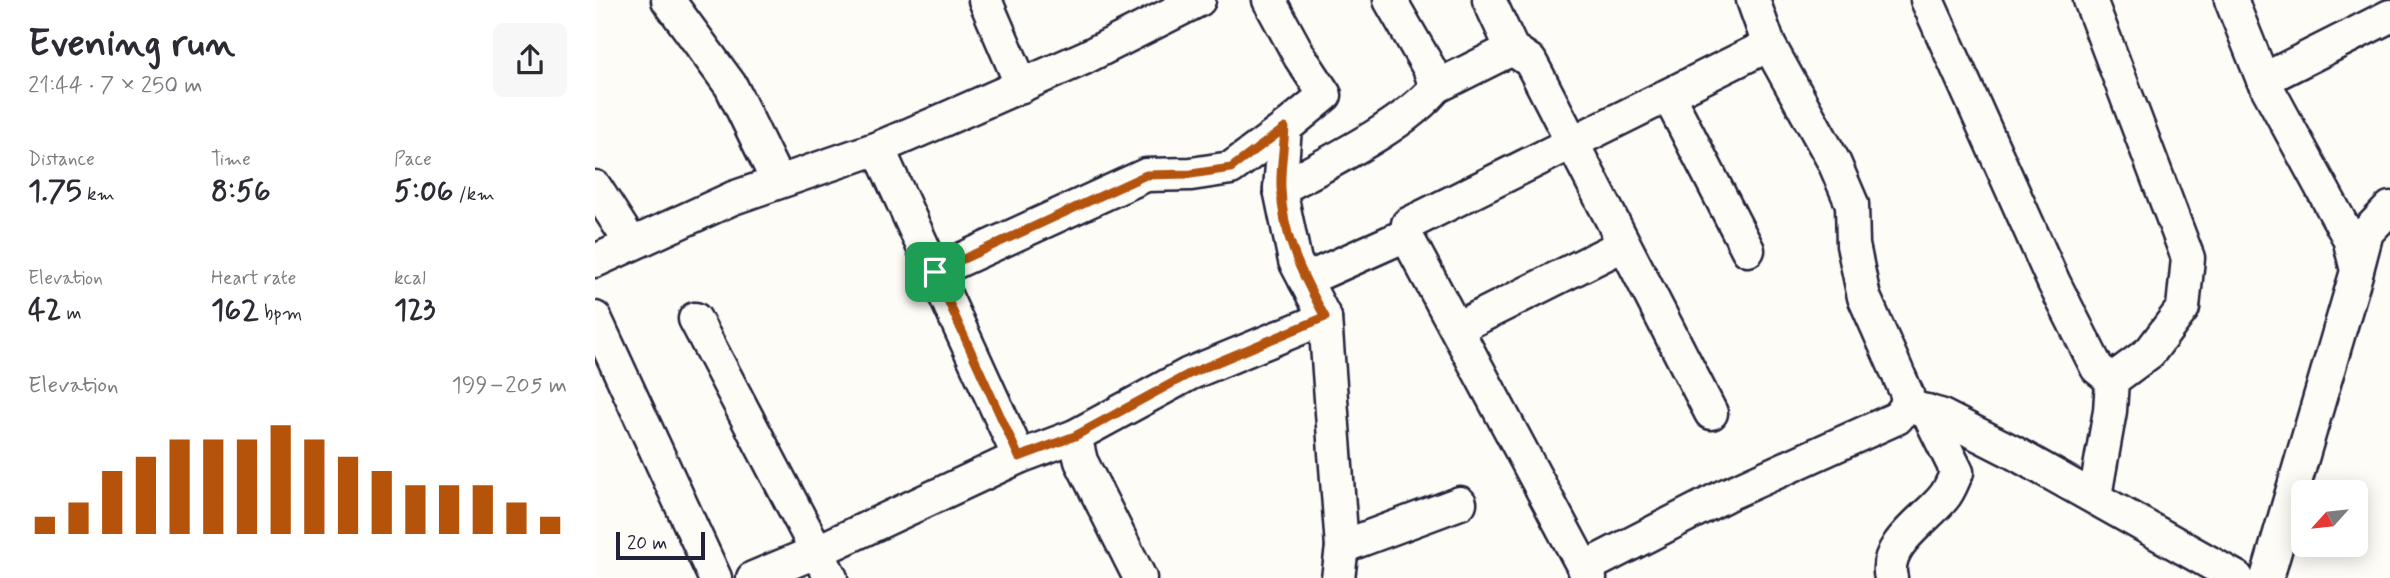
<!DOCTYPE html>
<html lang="en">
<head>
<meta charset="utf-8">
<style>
	:root { --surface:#fff; --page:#f7f7f7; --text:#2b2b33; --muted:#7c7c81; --accent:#b45309 }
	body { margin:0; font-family:Mynerve,sans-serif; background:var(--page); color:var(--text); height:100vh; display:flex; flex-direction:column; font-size:26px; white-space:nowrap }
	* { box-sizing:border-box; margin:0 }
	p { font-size:23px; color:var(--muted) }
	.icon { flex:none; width:38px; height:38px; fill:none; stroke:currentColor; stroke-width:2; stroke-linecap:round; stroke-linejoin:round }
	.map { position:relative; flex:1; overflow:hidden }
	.sheet { display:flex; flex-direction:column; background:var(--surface); width:595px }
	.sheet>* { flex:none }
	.needle { width:46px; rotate:243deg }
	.tools { position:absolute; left:1696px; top:480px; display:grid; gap:14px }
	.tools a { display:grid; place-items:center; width:77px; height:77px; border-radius:10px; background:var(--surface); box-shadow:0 4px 18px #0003; font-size:35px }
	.scale { position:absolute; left:21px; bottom:18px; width:89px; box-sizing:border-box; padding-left:7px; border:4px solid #22223b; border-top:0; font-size:19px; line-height:24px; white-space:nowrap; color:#22223b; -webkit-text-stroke:5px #fdfcf7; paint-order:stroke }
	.pin { position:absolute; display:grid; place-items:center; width:60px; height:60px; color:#fff; margin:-30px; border-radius:14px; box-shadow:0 4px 10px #0006 }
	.round { display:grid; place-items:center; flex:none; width:74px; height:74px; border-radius:10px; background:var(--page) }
	.headline { display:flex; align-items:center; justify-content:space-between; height:119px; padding:0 28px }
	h1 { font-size:38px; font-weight:700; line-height:52px }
	.stats { display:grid; grid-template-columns:repeat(3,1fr); gap:10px; height:119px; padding:7px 28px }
	.stats div { display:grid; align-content:center }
	.stats b { font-size:30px; font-weight:700 }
	.stats small { font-size:19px; font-weight:400 }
	.stats p { font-size:19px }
	.chart { height:196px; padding:14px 28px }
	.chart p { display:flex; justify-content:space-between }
	.chart svg { width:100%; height:126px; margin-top:7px; stroke:var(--accent); stroke-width:6 }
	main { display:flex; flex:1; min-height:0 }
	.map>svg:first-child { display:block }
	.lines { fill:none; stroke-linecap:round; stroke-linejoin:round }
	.minor-casing { stroke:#22223b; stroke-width:37 }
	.minor { stroke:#fdfcf7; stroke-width:32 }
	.route-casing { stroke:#fff; stroke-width:14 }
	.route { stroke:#b45309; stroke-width:9 }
</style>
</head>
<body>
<main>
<section class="sheet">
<div class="headline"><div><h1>Evening run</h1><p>21:44 · 7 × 250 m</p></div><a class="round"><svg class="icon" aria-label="share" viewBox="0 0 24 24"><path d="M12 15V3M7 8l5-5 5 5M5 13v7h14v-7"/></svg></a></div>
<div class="stats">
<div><p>Distance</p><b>1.75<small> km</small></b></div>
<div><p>Time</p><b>8:56</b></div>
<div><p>Pace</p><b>5:06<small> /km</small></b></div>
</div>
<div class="stats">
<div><p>Elevation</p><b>42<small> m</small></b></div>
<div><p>Heart rate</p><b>162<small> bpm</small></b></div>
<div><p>kcal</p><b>123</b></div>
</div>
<div class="chart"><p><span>Elevation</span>199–205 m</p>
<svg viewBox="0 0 160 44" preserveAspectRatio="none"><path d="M5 44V38M15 44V33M25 44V22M35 44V17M45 44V11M55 44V11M65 44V11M75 44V6M85 44V11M95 44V17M105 44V22M115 44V27M125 44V27M135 44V27M145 44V33M155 44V38"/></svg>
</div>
</section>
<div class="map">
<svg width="1795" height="578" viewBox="0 0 1795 578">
	<rect width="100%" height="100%" fill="#fdfcf7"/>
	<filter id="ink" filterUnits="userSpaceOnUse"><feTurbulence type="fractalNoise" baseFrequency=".0143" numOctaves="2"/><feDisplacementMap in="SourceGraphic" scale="14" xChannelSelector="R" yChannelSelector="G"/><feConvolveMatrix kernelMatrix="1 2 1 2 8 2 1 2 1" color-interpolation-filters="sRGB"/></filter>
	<g filter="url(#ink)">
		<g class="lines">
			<defs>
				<g id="minor">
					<path d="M73,0L136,86L183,182"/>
					<path d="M390,0L427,86"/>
					<path d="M674,0L705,57L730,95L690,128L685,189"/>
					<path d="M894,0L917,49L935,61L942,74L1116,413"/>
					<path d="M1158,0L1174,45L1239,162L1257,204L1258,245L1269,297L1312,394V406"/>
					<path d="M1332,0L1459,283L1502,368L1517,380"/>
					<path d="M1495,0L1593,258L1588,308L1555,352L1517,380L1515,411L1500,496"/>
					<path d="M1636,0L1668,80L1754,238L1762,271L1672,578"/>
					<path d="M1668,80L1795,16"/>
					<path d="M841,87L917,49"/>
					<path d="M1074,97L1153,250"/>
					<path d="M283,148L424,457"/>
					<path d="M0,187L36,243"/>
					<path d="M0,261L138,198L283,148L339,124L489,58L604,0"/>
					<path d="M1762,270L1772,232L1795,208"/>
					<path d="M339,272L551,175L596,174L636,168L690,128"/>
					<path d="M710,280L811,235"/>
					<path d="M0,318L120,578"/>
					<path d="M100,319L236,578"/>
					<path d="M862,328L1028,245"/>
					<path d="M480,436L486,461L545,578"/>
					<path d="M747,547L865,503"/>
					<path d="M989,568L811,235L813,224L1174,45"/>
					<path d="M158,578L223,551L424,457L480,436L594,374L730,318"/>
					<path d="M743,578L747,547L730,318L700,261L685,189C730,164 810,126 841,87L834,68L795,0"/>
					<path d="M995,578L989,568L1131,495L1302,418L1312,406L1345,415L1416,451L1642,578"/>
					<path d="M1296,578C1287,545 1332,519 1349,497C1355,490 1358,480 1362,472L1332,411"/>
				</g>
			</defs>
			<use href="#minor" class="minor-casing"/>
			<use href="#minor" class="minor"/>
		</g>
	</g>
	<g class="lines" filter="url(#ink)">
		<defs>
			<path id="route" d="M690,128C689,148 685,169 686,188C687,236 708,277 730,317L594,374L480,436L424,457L340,272L551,175L596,174L636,168Z"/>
		</defs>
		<use href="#route" class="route-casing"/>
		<use href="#route" class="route"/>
	</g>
</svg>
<div class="tools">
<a><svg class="needle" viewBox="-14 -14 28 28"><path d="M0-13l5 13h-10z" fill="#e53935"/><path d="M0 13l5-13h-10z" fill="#7c7c81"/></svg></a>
</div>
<div class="scale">20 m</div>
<div class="pin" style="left:340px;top:272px;background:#1e9e55"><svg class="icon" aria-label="arrive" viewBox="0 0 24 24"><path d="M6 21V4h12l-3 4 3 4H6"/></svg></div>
</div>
</main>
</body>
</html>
